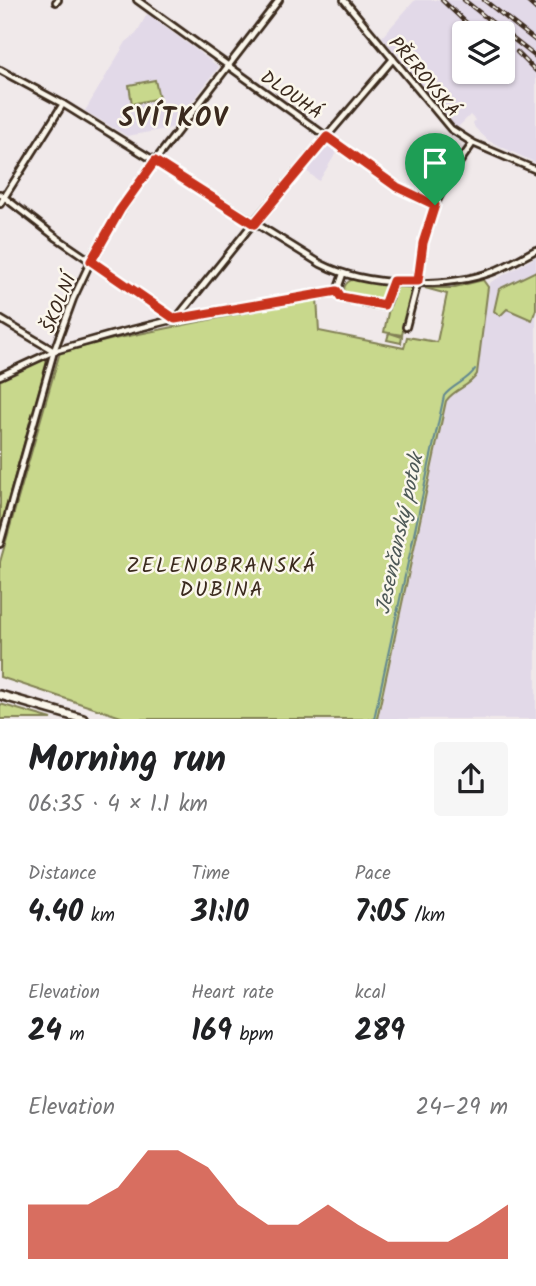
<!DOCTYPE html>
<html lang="en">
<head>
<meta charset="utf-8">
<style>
	:root { --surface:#fff; --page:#f6f6f6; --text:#202124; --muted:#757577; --accent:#c8321e }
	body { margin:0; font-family:Kalam,sans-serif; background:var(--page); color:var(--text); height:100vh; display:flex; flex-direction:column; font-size:26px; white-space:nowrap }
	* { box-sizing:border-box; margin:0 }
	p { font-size:23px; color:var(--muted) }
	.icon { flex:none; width:38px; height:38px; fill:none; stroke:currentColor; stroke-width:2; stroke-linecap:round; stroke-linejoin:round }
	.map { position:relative; height:719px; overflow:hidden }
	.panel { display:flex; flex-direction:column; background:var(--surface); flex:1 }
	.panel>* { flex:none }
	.fabs { position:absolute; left:452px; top:21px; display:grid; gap:14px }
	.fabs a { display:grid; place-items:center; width:63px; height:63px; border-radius:7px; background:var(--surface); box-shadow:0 2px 5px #0004; font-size:35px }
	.pin { position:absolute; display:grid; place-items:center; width:60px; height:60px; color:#fff; margin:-72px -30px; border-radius:50% 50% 50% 0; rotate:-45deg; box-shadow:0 0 7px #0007 }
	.pin .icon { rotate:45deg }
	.round { display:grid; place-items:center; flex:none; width:74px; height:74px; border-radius:7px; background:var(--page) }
	.head { display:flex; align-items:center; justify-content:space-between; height:119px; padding:0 28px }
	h1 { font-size:38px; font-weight:600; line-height:52px }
	.figures { display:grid; grid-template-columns:repeat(3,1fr); gap:10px; height:119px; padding:7px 28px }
	.figures div { display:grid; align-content:center }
	.figures b { font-size:30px; font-weight:600 }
	.figures small { font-size:19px; font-weight:400 }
	.figures p { font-size:19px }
	.chart { height:196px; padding:14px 28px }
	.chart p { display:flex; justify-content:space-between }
	.chart svg { width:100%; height:126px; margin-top:7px; fill:var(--accent); opacity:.7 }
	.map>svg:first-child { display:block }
	.built { fill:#e2d9e8; fill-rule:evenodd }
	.green { fill:#c8d88c; stroke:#828155; stroke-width:2 }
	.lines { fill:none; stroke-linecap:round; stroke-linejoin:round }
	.stream { stroke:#628890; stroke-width:2 }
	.street-casing { stroke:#3b2a1e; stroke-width:10 }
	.primary-casing { stroke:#3b2a1e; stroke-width:12 }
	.street { stroke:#fbf7ec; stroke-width:4.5 }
	.primary { stroke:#fbf7ec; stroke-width:7 }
	.rail-casing { stroke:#3b2a1e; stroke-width:4.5 }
	.rail { stroke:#fbf7ec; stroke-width:2; stroke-dasharray:5; stroke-linecap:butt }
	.route-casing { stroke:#fff; stroke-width:14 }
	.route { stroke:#c8321e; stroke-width:9 }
	.labels { text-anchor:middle; stroke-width:5; stroke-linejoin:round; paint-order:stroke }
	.street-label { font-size:19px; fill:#3b2a1e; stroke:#fbf7ec }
	.water-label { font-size:21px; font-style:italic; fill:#4e5957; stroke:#fbf7ec }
	.neighbourhood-label { font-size:21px; letter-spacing:2px; fill:#3b2a1e; stroke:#fbf7ec }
	.district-label { font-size:26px; font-weight:bold; letter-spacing:2px; fill:#3b2a1e; stroke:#fbf7ec }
</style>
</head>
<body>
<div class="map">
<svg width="536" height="719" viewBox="0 0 536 719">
	<rect width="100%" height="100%" fill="#f0e9ea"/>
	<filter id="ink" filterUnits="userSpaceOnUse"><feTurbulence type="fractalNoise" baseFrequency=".0143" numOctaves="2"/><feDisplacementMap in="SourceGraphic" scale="14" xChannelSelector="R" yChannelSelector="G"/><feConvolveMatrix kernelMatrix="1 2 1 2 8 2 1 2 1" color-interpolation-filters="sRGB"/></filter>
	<g filter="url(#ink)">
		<g class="built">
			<path d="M415,0H536V163L489,141L475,128L473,123L475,120L470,115L457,128L453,124L400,60L401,58L398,54H395L382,37ZM464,33H502V72H464Z"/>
			<path d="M147,14L219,67L172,128L127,136L85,111L126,42L136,34Z"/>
			<path d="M329,143L338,150L319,181L304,169L324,144Z"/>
			<path d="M536,257V719H378L446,401L452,393L472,382L477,374L488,287L491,282Z"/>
		</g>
		<g class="green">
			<path d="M155,80L159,98L132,104L129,85Z"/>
			<path d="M536,271V309L532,320L507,309L500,316L494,311L499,289Z"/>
			<path d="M355,279L386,285L388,288L383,304L348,297L344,294C343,285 347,281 355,279Z"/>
			<path d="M483,280L488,287L477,374C470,387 455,388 446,401L377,719H127L0,677V562L60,352L114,339L317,298L319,331L404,348L407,337L437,342L447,294L425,288H451Z"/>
			<path d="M397,284L411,285L413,288L402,335L390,333L402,337L401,343L387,340L389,333L384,332L393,289Z"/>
			<path d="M49,356L0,529V379Z"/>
			<path d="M0,704L52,719H0Z"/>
		</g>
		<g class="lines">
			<path class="stream" d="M374,719L444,396C452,385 468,381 475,369"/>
			<defs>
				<g id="street">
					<path d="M137,0L391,183L435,205"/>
					<path d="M344,0L451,129L473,143L536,170"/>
					<path d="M56,2L58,0"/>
					<path d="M0,70L63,104L321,264C366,287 444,289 492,272C508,266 522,257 536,250"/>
					<path d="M0,194L57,238L175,319"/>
					<path d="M0,204L63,104"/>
					<path d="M337,291L342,297L383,306L387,303L393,281"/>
					<path d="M0,319L54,351"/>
					<path d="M176,319L258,217L393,59"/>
					<path d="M406,327L418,281L423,243L435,205L449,177L473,143"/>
					<path d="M0,376L54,351L111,335L175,319L337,291L343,274"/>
					<path d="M0,544L54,351L73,299L96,250L144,175L279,0"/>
				</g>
				<path id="primary" d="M0,695L83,719"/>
			</defs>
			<use href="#street" class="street-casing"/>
			<use href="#primary" class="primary-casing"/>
			<use href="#street" class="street"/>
			<use href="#primary" class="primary"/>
			<defs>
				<g id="rail">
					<path d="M442,0L477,33"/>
					<path d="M464,0L536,57"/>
					<path d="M484,0L536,41"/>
					<path d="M526,0L536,9"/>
					<path d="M517,52L536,71"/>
				</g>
			</defs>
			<use href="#rail" class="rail-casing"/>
			<use href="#rail" class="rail"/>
		</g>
	</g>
	<g class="lines" filter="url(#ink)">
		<defs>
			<path id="route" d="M327,137L397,187L435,205L423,243L418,281H393L384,305L341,297L337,291L175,319L91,261L120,210L155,161L254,224Z"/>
		</defs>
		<use href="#route" class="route-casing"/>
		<use href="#route" class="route"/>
	</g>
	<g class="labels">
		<g class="street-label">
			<text transform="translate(425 76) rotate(50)" y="7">PŘEROVSKÁ</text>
			<text transform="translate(292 94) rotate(35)" y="7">DLOUHÁ</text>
			<text transform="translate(58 303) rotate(-68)" y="7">ŠKOLNÍ</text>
		</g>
		<g class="water-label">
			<text transform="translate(399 534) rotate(-78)" y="7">Jesenčanský potok</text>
		</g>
		<g class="neighbourhood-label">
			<text x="222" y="572">ZELENOBRANSKÁ<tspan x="222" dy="24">DUBINA</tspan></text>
		</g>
		<g class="district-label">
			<text x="174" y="126">SVÍTKOV</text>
		</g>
	</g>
</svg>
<div class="fabs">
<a><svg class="icon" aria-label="layers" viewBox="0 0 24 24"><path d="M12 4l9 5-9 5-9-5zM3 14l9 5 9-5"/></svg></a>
</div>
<div class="pin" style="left:435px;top:205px;background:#1e9e55"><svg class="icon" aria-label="arrive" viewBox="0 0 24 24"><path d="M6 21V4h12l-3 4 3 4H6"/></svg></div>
</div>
<section class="panel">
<div class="head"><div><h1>Morning run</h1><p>06:35 · 4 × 1.1 km</p></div><a class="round"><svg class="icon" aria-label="share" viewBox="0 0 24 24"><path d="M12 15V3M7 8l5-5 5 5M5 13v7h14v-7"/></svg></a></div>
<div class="figures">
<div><p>Distance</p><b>4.40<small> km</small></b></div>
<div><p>Time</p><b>31:10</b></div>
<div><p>Pace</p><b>7:05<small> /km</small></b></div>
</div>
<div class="figures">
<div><p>Elevation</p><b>24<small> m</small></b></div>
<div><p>Heart rate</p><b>169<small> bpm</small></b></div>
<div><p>kcal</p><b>289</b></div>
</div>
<div class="chart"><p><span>Elevation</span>24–29 m</p>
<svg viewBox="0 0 160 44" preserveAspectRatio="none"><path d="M0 44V25L10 25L20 25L30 19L40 6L50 6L60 12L70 25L80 32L90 32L100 25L110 32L120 38L130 38L140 38L150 32L160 25V44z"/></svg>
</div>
</section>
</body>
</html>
